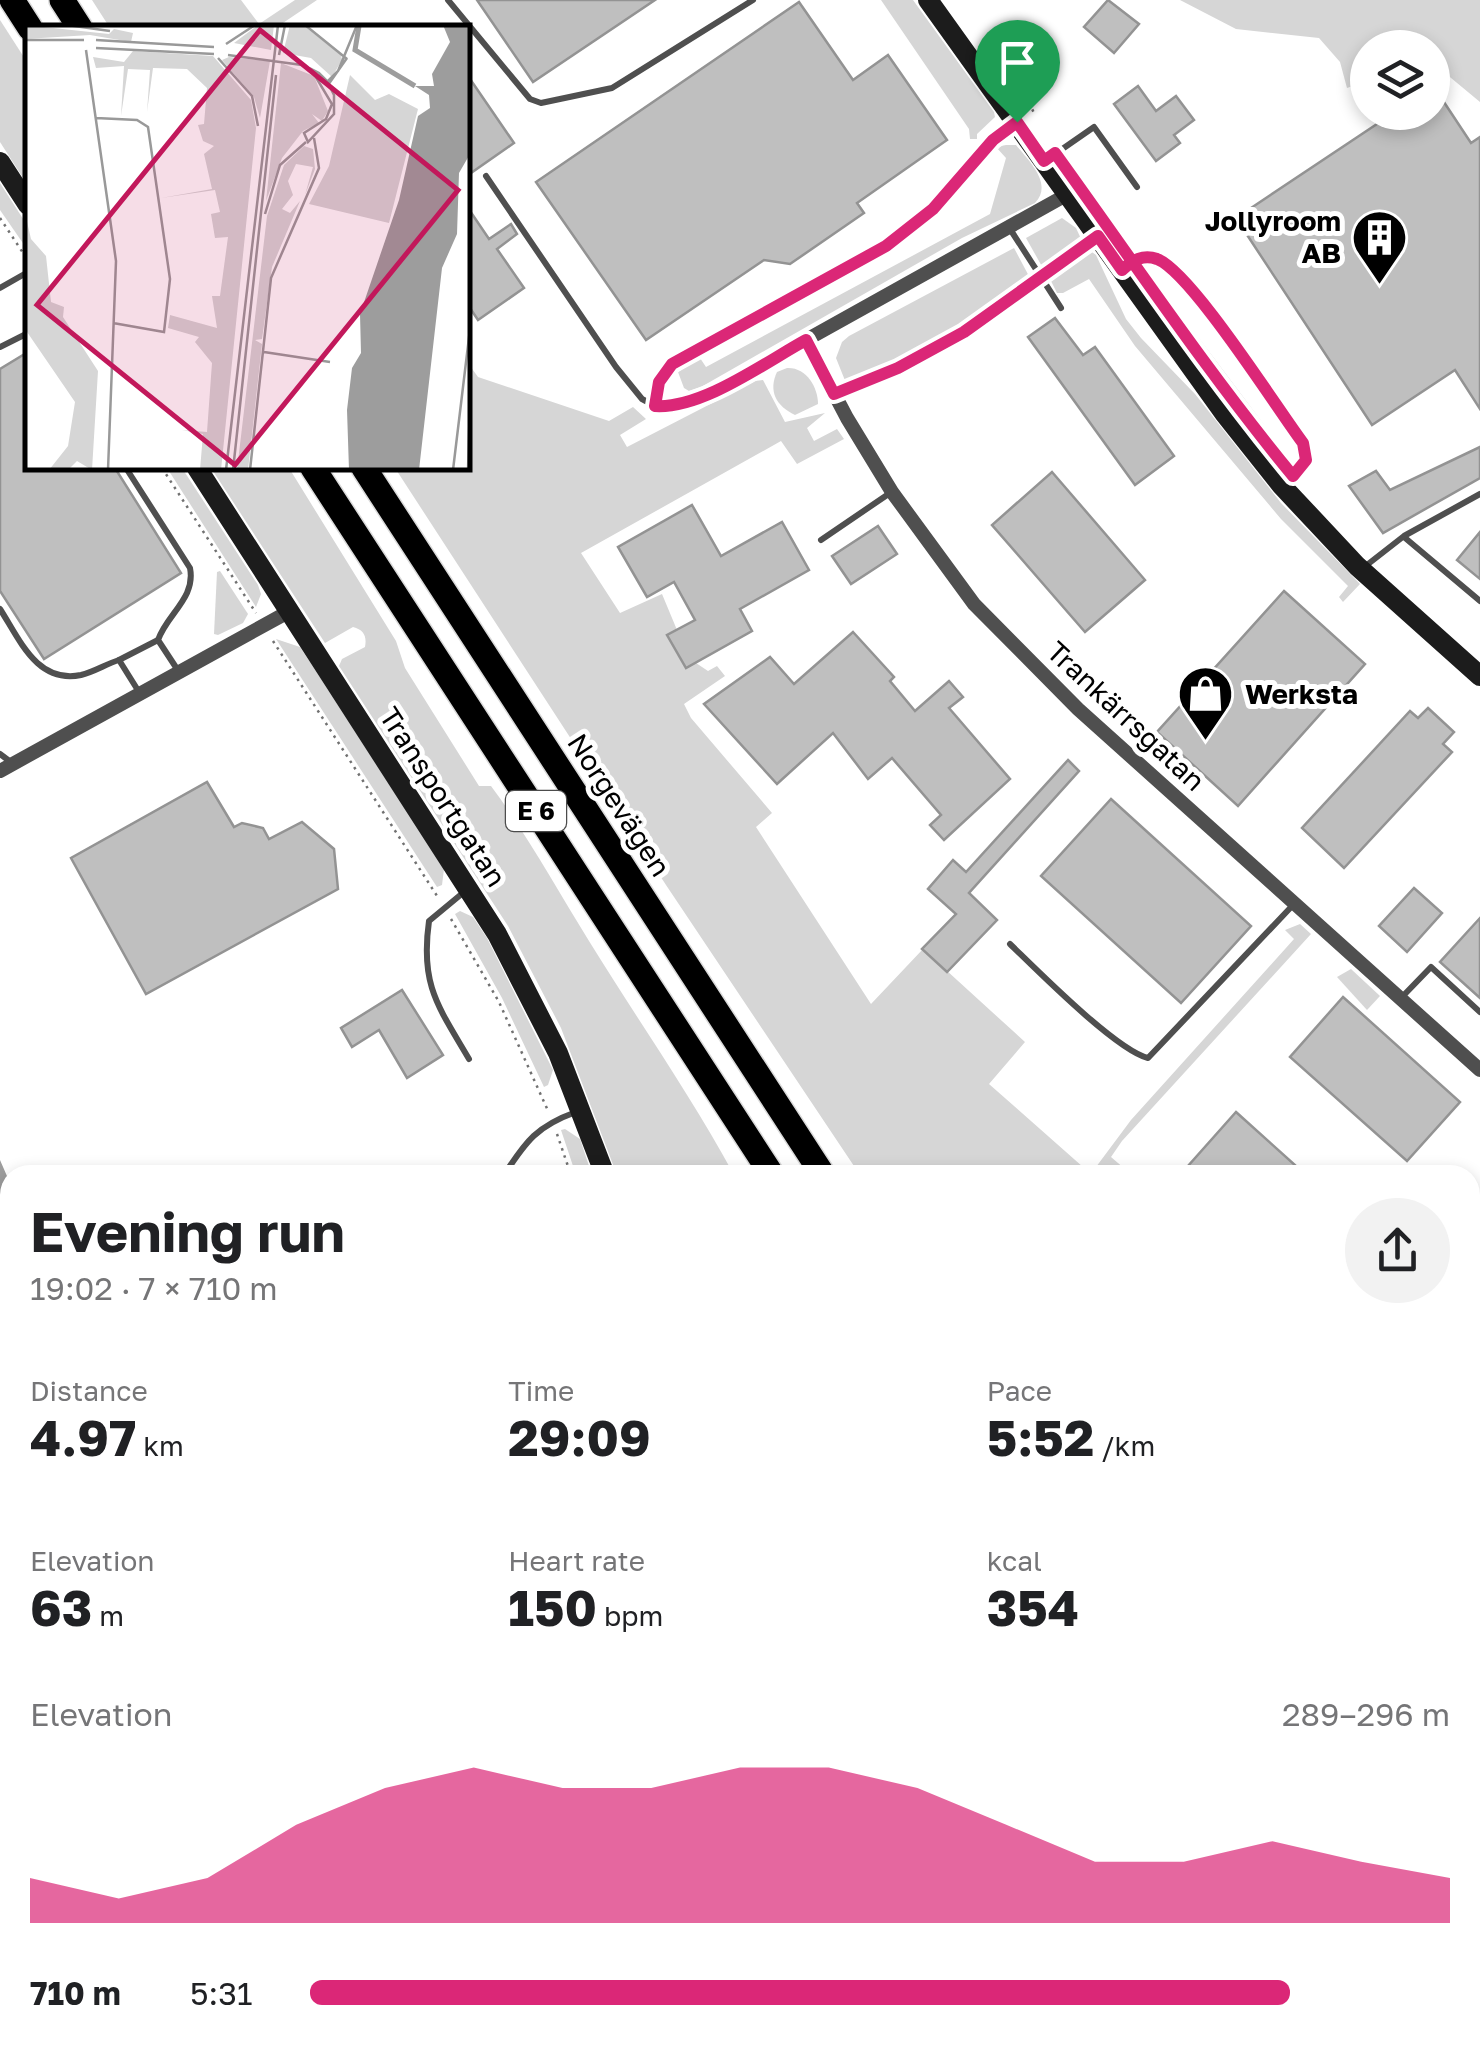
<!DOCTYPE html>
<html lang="en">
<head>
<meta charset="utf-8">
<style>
	:root { --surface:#fff; --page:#f2f2f2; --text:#202124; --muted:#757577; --accent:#db2777 }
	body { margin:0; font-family:"Golos Text",sans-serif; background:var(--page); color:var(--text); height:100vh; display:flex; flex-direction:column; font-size:38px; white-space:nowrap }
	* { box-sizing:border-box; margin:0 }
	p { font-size:32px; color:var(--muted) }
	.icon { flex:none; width:55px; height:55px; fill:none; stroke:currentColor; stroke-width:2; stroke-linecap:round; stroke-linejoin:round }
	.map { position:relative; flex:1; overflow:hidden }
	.details { position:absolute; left:0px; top:1165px; width:1480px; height:888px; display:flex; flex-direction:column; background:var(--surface); border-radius:30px 30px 0 0; box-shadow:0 5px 15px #0003 }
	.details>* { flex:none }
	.fabs { position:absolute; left:1350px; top:30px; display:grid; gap:20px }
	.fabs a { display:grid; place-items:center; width:100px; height:100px; border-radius:50%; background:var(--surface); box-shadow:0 5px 15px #0003; font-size:50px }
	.pin { position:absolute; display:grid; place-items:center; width:85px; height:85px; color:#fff; margin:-102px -42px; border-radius:50% 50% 50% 0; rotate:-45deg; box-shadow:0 0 10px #0007 }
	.pin .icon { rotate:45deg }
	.round { display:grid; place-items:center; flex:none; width:105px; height:105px; border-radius:52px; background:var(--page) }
	.summary { display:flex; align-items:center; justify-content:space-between; height:170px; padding:0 30px }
	h1 { font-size:55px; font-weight:700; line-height:75px }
	.stats { display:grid; grid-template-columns:repeat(3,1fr); gap:15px; height:170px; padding:10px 30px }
	.stats div { display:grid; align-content:center }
	.stats b { font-size:50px; font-weight:700 }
	.stats small { font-size:28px; font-weight:400 }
	.stats p { font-size:28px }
	.chart { height:280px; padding:20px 30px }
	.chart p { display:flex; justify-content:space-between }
	.chart svg { width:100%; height:180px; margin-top:10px; fill:var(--accent); opacity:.7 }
	ul { padding:0 30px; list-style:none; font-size:32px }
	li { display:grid; grid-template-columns:160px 120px 1fr; align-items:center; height:75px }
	li i { height:25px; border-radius:12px; background:var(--accent) }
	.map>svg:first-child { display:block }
	.green { fill:#d6d6d6 }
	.water { fill:#9d9d9d }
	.building { fill:#bfbfbf; stroke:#939393; stroke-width:2.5 }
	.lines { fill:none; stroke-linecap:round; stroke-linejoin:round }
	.highway-casing { stroke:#dbdbdb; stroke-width:28 }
	.path { stroke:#717171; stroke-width:2.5; stroke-dasharray:2.5 5; stroke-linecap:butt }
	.lane { stroke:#4f4f4f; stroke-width:6 }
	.street { stroke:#4f4f4f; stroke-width:14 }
	.secondary { stroke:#1c1c1c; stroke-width:20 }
	.highway { stroke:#000; stroke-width:25 }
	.route-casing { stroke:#fff; stroke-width:20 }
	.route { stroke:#db2777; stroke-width:12 }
	.labels { text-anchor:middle; stroke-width:10; stroke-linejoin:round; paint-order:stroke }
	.shield { fill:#fff; stroke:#4c4c4c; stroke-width:2.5 }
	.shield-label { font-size:25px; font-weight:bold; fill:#000 }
	.poi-label { font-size:28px; font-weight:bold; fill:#000; stroke:#fff; text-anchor:end }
	.street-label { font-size:28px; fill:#000; stroke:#fff }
	.inset-river { fill:none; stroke:#9d9d9d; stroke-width:5 }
	.inset-road { fill:none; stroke:#999; stroke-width:2.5 }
	.view { fill:#c2185b; fill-opacity:0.15; stroke:#c2185b; stroke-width:5 }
	.inset-edge { fill:none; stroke:#000; stroke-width:5 }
</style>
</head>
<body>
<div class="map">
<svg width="1480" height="2051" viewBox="0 0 1480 2051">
	<rect width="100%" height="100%" fill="#fff"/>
	<g class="green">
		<path d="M92,0H241L259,24L295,0H317L277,27L110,28Z"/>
		<path d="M881,0H913L994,112L995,117L977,134V139H970L969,129Z"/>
		<path d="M1180,0H1480V102L1433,63L1432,48H1368L1367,81L1347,88L1340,62L1319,38L1236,29Z"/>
		<path d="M0,20L27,62V184L0,142Z"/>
		<path d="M1006,145H1016C1030,162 1053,184 1035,203L962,238L701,387L689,391L684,388L678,372L700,358L706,367L990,214L1006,158L996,147Z"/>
		<path d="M0,183L27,225V249L0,210Z"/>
		<path d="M1062,218L1076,228L1083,243L1044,270L1026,238Z"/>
		<path d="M1085,247L1096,255L1126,319L1141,338L1195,394L1281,503L1360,584L1343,602L1339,597L1348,586L1281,519L1135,346L1089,279L1063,293H1057L1049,277Z"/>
		<path d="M1014,248L1031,280C977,322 914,367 846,383L836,358L842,342L849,336Z"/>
		<path d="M1147,269L1289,458L1286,460L1245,410Z"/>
		<path d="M468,363L478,377L609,421L633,407L646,419L620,435L627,447L755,381L763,380L785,422L825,413L807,428L814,441L837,429L844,439L797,464L781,441L581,553L620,613L662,594L677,630L667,636L685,668L696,663L708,671L717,666L725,676L684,704L691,718L772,813L756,827L871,1004L923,949L1025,1042L989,1084L1083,1167H1096L1131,1120L1294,939L1285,930L1300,924L1311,934L1122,1141L1111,1157L1132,1175H860L666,885L395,468H468Z"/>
		<path d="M787,368C806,367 818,387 818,404L795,415C776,406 768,391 777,372Z"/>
		<path d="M167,468H182L258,585L261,594L256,607Z"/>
		<path d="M211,468H289L396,641L405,668L479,786H491C528,836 557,889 589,941C637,1019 690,1094 734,1175H617L561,1028L508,926L339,666L342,659L365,647C367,636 364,630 353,627L325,643Z"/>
		<path d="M220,571L248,614L243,623L218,635L214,634L217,572Z"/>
		<path d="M276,639L300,647L312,665L444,869L442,885L437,887Z"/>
		<path d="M460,911L473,917L487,938L553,1070L548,1085L544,1087L502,998L455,914Z"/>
		<path d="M1351,969L1380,996L1367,1010L1337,977Z"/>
		<path d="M565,1129L580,1139L592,1175H576L561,1130Z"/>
		<path d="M1470,1548L1480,1563V1731L1470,1730Z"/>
		<path d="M1470,1747L1480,1748V1852L1470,1860Z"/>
		<path d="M1480,1926V2051H1383L1377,2043L1470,2042V1932Z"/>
		<path d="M825,2042L831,2051H357L353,2043Z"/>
	</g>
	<path class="water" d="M0,1160L10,1183V2042H353L357,2051H0Z"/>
	<g class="building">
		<path d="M477,0H655L533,82Z"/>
		<path d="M1108,0L1139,24L1114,53L1084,27Z"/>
		<path d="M799,2L853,80L888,55L947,140L857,203L864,213L790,264L764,260L646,340L536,182Z"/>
		<path d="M468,76L514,143L468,175Z"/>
		<path d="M1432,84L1471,143L1480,137V409L1455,370L1372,425L1236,218L1395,112H1432Z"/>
		<path d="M1138,86L1156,111L1176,96L1194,120L1174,135L1180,143L1156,161L1114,104Z"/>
		<path d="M468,208L489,239L511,224L517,234L497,249L524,288L478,320L468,305Z"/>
		<path d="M1055,318L1083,355L1095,347L1174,456L1135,485L1028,337Z"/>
		<path d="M28,352V468H115L181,573L44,659L0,591V369Z"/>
		<path d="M1480,447V478L1383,533L1349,486L1376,471L1390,490Z"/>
		<path d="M1052,472L1145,580L1085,632L992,525Z"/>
		<path d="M692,505L721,556L782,522L809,570L740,609L752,631L686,668L667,635L695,620L674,582L647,597L618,547Z"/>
		<path d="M878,526L897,554L851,584L832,556Z"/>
		<path d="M1480,532V579L1457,560Z"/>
		<path d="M1284,591L1365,664L1238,806L1157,732Z"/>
		<path d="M853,632L894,677L890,681L915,711L949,681L963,697L949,708L1010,779L944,840L930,825L941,815L892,758L868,779L833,733L777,784L704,704L770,657L794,684Z"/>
		<path d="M1428,708L1454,732L1443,744L1452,752L1344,868L1302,828L1410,711L1418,718Z"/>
		<path d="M1068,760L1079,771L969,893L997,920L947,972L922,949L956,914L928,889L953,860L966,872Z"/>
		<path d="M207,782L234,827L242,823L263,828L269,839L302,822L334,849L338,889L146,994L71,858Z"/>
		<path d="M1111,799L1251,926L1181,1003L1041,876Z"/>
		<path d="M1414,888L1442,913L1407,952L1379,926Z"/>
		<path d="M1480,918V998L1440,962Z"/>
		<path d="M402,990L443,1055L407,1078L379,1030L352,1047L341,1028Z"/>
		<path d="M1343,997L1460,1102L1407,1161L1290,1057Z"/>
		<path d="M1236,1112L1306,1175H1180Z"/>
	</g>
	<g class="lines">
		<defs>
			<g id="highway">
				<path d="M12,0L30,28"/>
				<path d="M62,0L80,28"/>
				<path d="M313,468L772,1175"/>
				<path d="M364,468L823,1175"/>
				<path d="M1470,1738L1480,1740"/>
				<path d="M1316,2042L1321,2051"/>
				<path d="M1357,2042L1362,2051"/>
			</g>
		</defs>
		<use href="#highway" class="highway-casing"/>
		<g class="path">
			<path d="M984,43L1024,92L1034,113"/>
			<path d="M0,218L27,259"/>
			<path d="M1052,270L1081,248"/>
			<path d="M849,388L925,355L1033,284"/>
			<path d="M162,468L256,613"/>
			<path d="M273,641L439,899"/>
			<path d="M451,919L499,1002L549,1113"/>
			<path d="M557,1134L571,1175"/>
			<path d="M1470,1926L1480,1921"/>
			<path d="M853,2042L861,2051"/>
			<path d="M904,2051L909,2044"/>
			<path d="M1245,2051L1261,2042"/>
		</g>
		<g class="lane">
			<path d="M448,0L530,99L541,103L612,88L753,0"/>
			<path d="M1045,161L1094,127L1137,187"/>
			<path d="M486,176L616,367L642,399L655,406L668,407L694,401L806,340"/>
			<path d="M1010,229L1061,308"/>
			<path d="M1126,266L1145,256L1167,264L1188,284L1303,443C1310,465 1298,471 1283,485"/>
			<path d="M0,288L28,272"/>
			<path d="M0,347L28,333"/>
			<path d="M655,406L659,382L672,365L886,246L933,209L993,140L1015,124"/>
			<path d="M126,468L190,568C196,598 167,614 158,640L179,672"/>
			<path d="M1404,537L1480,601"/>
			<path d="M821,540L890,493"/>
			<path d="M1363,568L1404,536L1480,494"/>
			<path d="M0,609C20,640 37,684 81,675C94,672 106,664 119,660L139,692"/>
			<path d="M119,660L158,640"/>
			<path d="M0,754L12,763"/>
			<path d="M464,892L429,921C420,985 438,1006 469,1059"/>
			<path d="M1010,944C1037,970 1116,1050 1148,1058L1293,905"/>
			<path d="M1402,997L1431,967L1480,1012"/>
			<path d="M504,1175C526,1141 537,1126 576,1112"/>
			<path d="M1470,1372L1480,1365"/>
			<path d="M1470,1501L1480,1515"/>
			<path d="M481,2042L497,2051"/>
		</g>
		<g class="street">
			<path d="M1068,194L806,340L847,418L892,492L974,604L1078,709L1480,1070"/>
			<path d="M0,771L290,611"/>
		</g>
		<g class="secondary">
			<path d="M928,0L1224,413L1282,486L1357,566L1480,676"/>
			<path d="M0,162L28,205"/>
			<path d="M197,468L497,934L558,1053L605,1175"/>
			<path d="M1470,1872L1480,1864"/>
			<path d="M929,2042L949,2051"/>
			<path d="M1005,2042L1042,2051"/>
			<path d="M968,2051L970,2042"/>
			<path d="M989,2051L990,2042"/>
			<path d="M1143,2051L1166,2042"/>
		</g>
		<use href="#highway" class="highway"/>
	</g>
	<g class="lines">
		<defs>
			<path id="route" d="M1017,122L993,140L933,209L886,246L672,364L659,382L655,406C702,409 764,363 806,340L834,394L898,368L964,332L1098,236L1122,270C1133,260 1143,254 1157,259C1191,272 1276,407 1303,443L1306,460L1293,476C1208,373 1133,261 1055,153L1044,161L1017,122"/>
		</defs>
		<use href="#route" class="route-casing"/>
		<use href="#route" class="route"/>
	</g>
	<defs>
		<symbol id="building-pin" viewBox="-11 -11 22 30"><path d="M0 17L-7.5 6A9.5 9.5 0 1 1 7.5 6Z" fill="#000" stroke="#fff"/><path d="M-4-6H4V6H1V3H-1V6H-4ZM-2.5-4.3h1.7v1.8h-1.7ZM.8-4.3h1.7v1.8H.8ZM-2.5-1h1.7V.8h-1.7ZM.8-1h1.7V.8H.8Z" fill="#fff"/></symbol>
		<symbol id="shop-pin" viewBox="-11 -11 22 30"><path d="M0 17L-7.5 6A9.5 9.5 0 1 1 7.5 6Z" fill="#000" stroke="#fff"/><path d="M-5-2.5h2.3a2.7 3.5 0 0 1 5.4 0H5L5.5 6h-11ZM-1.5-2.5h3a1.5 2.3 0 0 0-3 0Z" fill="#fff"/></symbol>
	</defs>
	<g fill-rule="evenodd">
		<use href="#building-pin" x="1348" y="206" width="63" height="86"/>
		<use href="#shop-pin" x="1174" y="662" width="63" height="86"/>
	</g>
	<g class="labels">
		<rect class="shield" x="506" y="791" width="60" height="40" rx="8"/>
		<g class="shield-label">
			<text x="536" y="820">E 6</text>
		</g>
		<g class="poi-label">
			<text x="1341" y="231">Jollyroom<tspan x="1341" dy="32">AB</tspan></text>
			<text x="1245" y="704" text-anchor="start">Werksta</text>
		</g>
		<g class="street-label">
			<text transform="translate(1126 716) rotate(43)" y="10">Trankärrsgatan</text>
			<text transform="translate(443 797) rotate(57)" y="10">Transportgatan</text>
			<text transform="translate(619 805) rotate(57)" y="10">Norgevägen</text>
		</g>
	</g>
	<g transform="translate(25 25)">
		<rect width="445" height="445" fill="#fff"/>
		<path d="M0,0L84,9L89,4L108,8L106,17L65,10L0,14ZM233,0H249L246,25L209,18ZM265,0H278L316,30L317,35L307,52L286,33L258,28ZM108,26L188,31L226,75L231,103L196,445H175L178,409L157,405L182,407L187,338L170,317L174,312L143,303L145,290L192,303L187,271H195L203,212L190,213L186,189L195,187L190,165L136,173L187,164L179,129L189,121L178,116L173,100L179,99L182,63L162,44L128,43L122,87L125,45L103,44L96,91L99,41L71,43L68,32L99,37ZM204,32L245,36L235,93L229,72L197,35ZM256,38L289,51L303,86L297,96L287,89L294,98L278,106L257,133L241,176ZM325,50L350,75L364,69L393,84L364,198L284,179L304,141ZM279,121L288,124L290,144L280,170L288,142L271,139L263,156L268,170L257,184L265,188L275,176L247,242L237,314L230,315L237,319L223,445H212L242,191L259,140ZM0,188L6,214L21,231L26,277L39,282L38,292L73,346L67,445L52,436L43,445H24L43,421L50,377L0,304Z" fill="#d6d6d6"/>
		<path d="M418,0H445V129L434,148L432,209L417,243L394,445H324L322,385L327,343L336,328L335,289L374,175L393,91L405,83L404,70L390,61H409L407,49L425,17Z" fill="#9d9d9d"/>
		<path class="inset-river" d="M334,1L330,25L390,61"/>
		<path class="inset-road" d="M42,0L85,6M280,0L322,34M0,15H59M71,15L189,22M201,19L230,0M71,23L189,29M61,25L91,236L83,445M203,30L277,40L283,43L286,44L294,48L302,56L309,70V89L283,117L279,108L301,94L307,79L286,44M254,30L260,0M193,33L227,71L233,101M301,58L313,46L332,0M303,60L322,33M71,93L112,95L123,102L145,254L139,307L88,298M240,189L255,140L281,117M239,327L305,337M201,445L253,0M208,445L251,50M225,445L246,253L294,143L289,113M428,445L445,304M443,445L445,375"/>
		<path class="view" d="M235,5L433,165L210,440L12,280Z"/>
		<rect width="445" height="445" class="inset-edge"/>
	</g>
</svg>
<div class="fabs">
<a><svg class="icon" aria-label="layers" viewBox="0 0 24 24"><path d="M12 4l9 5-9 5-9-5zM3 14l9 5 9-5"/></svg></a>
</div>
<div class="pin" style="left:1017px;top:122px;background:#1e9e55"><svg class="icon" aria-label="arrive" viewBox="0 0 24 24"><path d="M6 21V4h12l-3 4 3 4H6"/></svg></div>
<section class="details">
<div class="summary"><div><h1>Evening run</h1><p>19:02 · 7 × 710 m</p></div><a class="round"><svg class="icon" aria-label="share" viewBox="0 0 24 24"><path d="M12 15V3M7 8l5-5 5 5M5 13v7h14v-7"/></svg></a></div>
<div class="stats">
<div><p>Distance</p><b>4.97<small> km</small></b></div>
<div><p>Time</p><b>29:09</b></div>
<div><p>Pace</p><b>5:52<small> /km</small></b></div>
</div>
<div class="stats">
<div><p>Elevation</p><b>63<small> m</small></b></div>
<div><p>Heart rate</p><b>150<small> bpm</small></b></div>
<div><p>kcal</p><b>354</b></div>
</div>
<div class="chart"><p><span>Elevation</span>289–296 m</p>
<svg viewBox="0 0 160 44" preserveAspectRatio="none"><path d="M0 44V33L10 38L20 33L30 20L40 11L50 6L60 11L70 11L80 6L90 6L100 11L110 20L120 29L130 29L140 24L150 29L160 33V44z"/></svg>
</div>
<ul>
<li><b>710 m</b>5:31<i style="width:86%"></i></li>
</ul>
</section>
</div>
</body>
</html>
